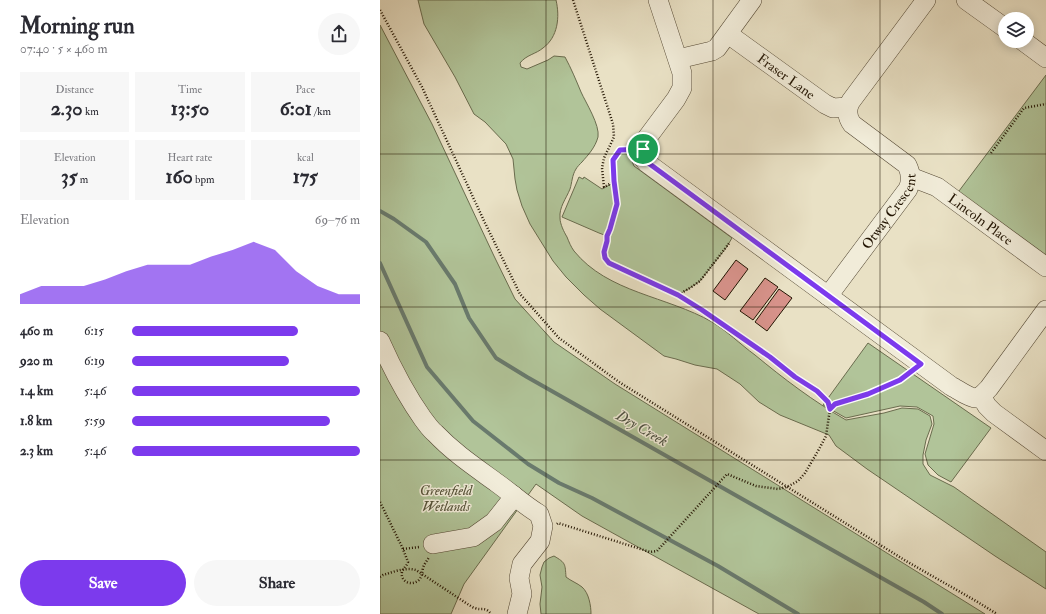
<!DOCTYPE html>
<html lang="en">
<head>
<meta charset="utf-8">
<style>
	:root { --surface:#fff; --page:#f7f7f7; --text:#2b2b33; --muted:#7c7c81; --accent:#7c3aed }
	body { margin:0; font-family:"IM FELL Double Pica",serif; background:var(--page); color:var(--text); height:100vh; display:flex; flex-direction:column; font-size:15px; white-space:nowrap }
	* { box-sizing:border-box; margin:0 }
	p { font-size:13px; color:var(--muted) }
	.icon { flex:none; width:22px; height:22px; fill:none; stroke:currentColor; stroke-width:2; stroke-linecap:round; stroke-linejoin:round }
	.map { position:relative; flex:1; overflow:hidden }
	.side { display:flex; flex-direction:column; background:var(--surface); width:380px }
	.side>* { flex:none }
	.controls { position:absolute; left:618px; top:12px; display:grid; gap:8px }
	.controls a { display:grid; place-items:center; width:36px; height:36px; border-radius:50%; background:var(--surface); box-shadow:0 2px 10px #0003; font-size:20px }
	.pin { position:absolute; display:grid; place-items:center; width:34px; height:34px; color:#fff; margin:-17px; border:2px solid #fff; border-radius:50%; box-shadow:0 1px 4px #0007 }
	.round { display:grid; place-items:center; flex:none; width:42px; height:42px; border-radius:21px; background:var(--page) }
	.overview { display:flex; align-items:center; justify-content:space-between; height:68px; padding:0 20px }
	h1 { font-size:22px; font-weight:700; line-height:30px }
	.figures { display:grid; grid-template-columns:repeat(3,1fr); gap:6px; height:68px; padding:4px 20px }
	.figures div { display:grid; align-content:center; border-radius:0px; background:var(--page); text-align:center }
	.figures b { font-size:20px; font-weight:700 }
	.figures small { font-size:11px; font-weight:400 }
	.figures p { font-size:11px }
	.chart { height:112px; padding:8px 20px }
	.chart p { display:flex; justify-content:space-between }
	.chart svg { width:100%; height:72px; margin-top:4px; fill:var(--accent); opacity:.7 }
	.action { display:flex; gap:8px; margin-top:auto; padding:8px 20px }
	.action a { flex:1; height:46px; border-radius:24px; background:var(--accent); color:#fff; font-size:16px; font-weight:700; line-height:46px; text-align:center }
	.action a+a { background:var(--page); color:var(--text) }
	ul { padding:0 20px; list-style:none; font-size:13px }
	li { display:grid; grid-template-columns:64px 48px 1fr; align-items:center; height:30px }
	li i { height:10px; border-radius:5px; background:var(--accent) }
	main { display:flex; flex:1; min-height:0 }
	.map>svg:first-child { display:block }
	.green { fill:#b1c499; stroke:#6a6c4e }
	.lines { fill:none; stroke-linecap:round; stroke-linejoin:round }
	.stream { stroke:#697a6d; stroke-width:4 }
	.building { fill:#d7928a; stroke:#231503 }
	.minor-casing { stroke:#544834; stroke-width:20 }
	.path { stroke:#231503; stroke-width:2.5; stroke-dasharray:1 2; stroke-linecap:butt }
	.minor { stroke:#f1ecd9; stroke-width:19 }
	.route-casing { stroke:#fff; stroke-width:8 }
	.route { stroke:#7c3aed; stroke-width:5 }
	.grid { fill:none; stroke:#231503; stroke-width:1; stroke-opacity:0.55 }
	.labels { text-anchor:middle; stroke-width:3; stroke-linejoin:round; paint-order:stroke }
	.street-label { font-size:14px; fill:#231503; stroke:#f1ecd9 }
	.park-label { font-size:14px; font-style:italic; fill:#555238; stroke:#f1ecd9 }
	.water-label { font-size:15px; font-style:italic; fill:#4c5041; stroke:#f1ecd9 }
</style>
</head>
<body>
<main>
<section class="side">
<div class="overview"><div><h1>Morning run</h1><p>07:40 · 5 × 460 m</p></div><a class="round"><svg class="icon" aria-label="share" viewBox="0 0 24 24"><path d="M12 15V3M7 8l5-5 5 5M5 13v7h14v-7"/></svg></a></div>
<div class="figures">
<div><p>Distance</p><b>2.30<small> km</small></b></div>
<div><p>Time</p><b>13:50</b></div>
<div><p>Pace</p><b>6:01<small> /km</small></b></div>
</div>
<div class="figures">
<div><p>Elevation</p><b>35<small> m</small></b></div>
<div><p>Heart rate</p><b>160<small> bpm</small></b></div>
<div><p>kcal</p><b>175</b></div>
</div>
<div class="chart"><p><span>Elevation</span>69–76 m</p>
<svg viewBox="0 0 160 44" preserveAspectRatio="none"><path d="M0 44V38L10 33L20 33L30 33L40 29L50 24L60 20L70 20L80 20L90 15L100 11L110 6L120 11L130 24L140 33L150 38L160 38V44z"/></svg>
</div>
<ul>
<li><b>460 m</b>6:15<i style="width:73%"></i></li>
<li><b>920 m</b>6:19<i style="width:69%"></i></li>
<li><b>1.4 km</b>5:46<i style="width:100%"></i></li>
<li><b>1.8 km</b>5:59<i style="width:87%"></i></li>
<li><b>2.3 km</b>5:46<i style="width:100%"></i></li>
</ul>
<div class="action"><a>Save</a><a>Share</a></div>
</section>
<div class="map">
<svg width="666" height="614" viewBox="0 0 666 614">
	<rect width="100%" height="100%" fill="#e9e1c5"/>
	<filter id="stains"><feTurbulence type="fractalNoise" baseFrequency=".005" numOctaves="4"/><feColorMatrix values="0 0 0 0 .2 0 0 0 0 .09 0 0 0 0 .02 0 0 0 .5 -.17"/></filter>
	<radialGradient id="worn" r=".72"><stop offset=".6" stop-color="#630" stop-opacity="0"/><stop offset="1" stop-color="#630" stop-opacity=".3"/></radialGradient>
	<g class="green">
		<path d="M38,0H176C180,17 178,37 163,48C156,54 146,55 140,63L141,67L147,69L168,60L174,56L185,57C191,68 196,80 201,92C206,103 220,125 218,137C215,148 208,155 202,162C200,164 197,167 196,169C192,175 192,183 190,189C186,199 179,207 180,218C180,224 184,232 187,237C189,242 191,247 194,251C228,293 287,296 332,322C347,331 360,344 375,355C404,379 433,401 466,420L504,413L522,408L538,409L550,416L552,424L546,440L543,455V464L550,475L574,487L666,552V589L615,556L487,469L456,446L449,435L400,415L379,402L360,384L337,369L315,365L296,359L284,356L220,309L204,295L186,277L173,261L150,224L142,206L137,190L135,179L133,159L126,144L105,122L94,114L75,77L44,24Z"/>
		<path d="M0,25L52,124L114,256L135,299L174,342L235,384L605,614H379L202,516L156,484L84,584L71,614H0Z"/>
		<path d="M666,75V267L573,199Z"/>
		<path d="M239,150H243L250,152L251,159L254,166L352,238L346,248L320,281L310,288L298,295L290,290L229,263C220,250 228,248 227,236L219,233L182,217L199,177L203,179L204,177L222,189L235,182L233,173V160Z"/>
		<path d="M488,343L611,428L571,482L558,475L548,465L545,454L554,424L553,416L537,407L520,406L466,418L443,405Z"/>
		<path d="M174,556C186,563 185,564 186,577C191,581 197,583 202,587C209,593 211,606 211,614H161L160,604L162,587L160,575L162,567L164,562L169,558Z"/>
	</g>
	<g class="lines">
		<g class="stream">
			<path d="M0,211L14,219L46,242L75,284L89,318L116,358L147,377L544,602L562,614"/>
			<path d="M0,263L47,367L93,421L148,464L179,483L212,498L338,566L418,614"/>
		</g>
	</g>
	<g class="building">
		<path d="M356,260L368,269L345,300L333,291Z"/>
		<path d="M385,278L398,287L373,320L360,311Z"/>
		<path d="M399,289L412,298L387,331L375,322Z"/>
	</g>
	<g class="lines">
		<defs>
			<g id="minor">
				<path d="M278,0L302,73V88L296,99L267,138L262,151L263,158L267,163L571,386C577,389 589,398 596,398C601,397 606,391 609,388L666,310"/>
				<path d="M586,0L625,28"/>
				<path id="s1" d="M348,34L445,104L453,108L468,107"/>
				<path d="M643,41L666,58"/>
				<path d="M298,59L332,51L337,48L372,0"/>
				<path id="s2" d="M531,177L557,187L666,267"/>
				<path id="s3" d="M448,296L528,189C532,180 531,173 527,165L472,124C467,117 466,109 471,101L546,0"/>
				<path d="M0,341C12,368 26,395 43,419C47,424 50,429 55,433C74,453 95,467 117,483C131,493 144,505 159,514L163,526L160,541L142,564L139,578L142,594L137,614"/>
				<path d="M601,396L607,406L614,413L666,451"/>
				<path d="M53,544L93,537L114,522L133,498V495"/>
			</g>
		</defs>
		<use href="#minor" class="minor-casing"/>
		<g class="path">
			<path d="M193,0L233,124L234,137L224,158L222,168L224,187L228,185L234,181"/>
			<path d="M0,10L42,87L105,223L140,294L179,338L239,382L526,561L596,601L617,614"/>
			<path d="M248,149L239,150L233,160L234,181L237,204L230,229L227,236V241L224,252L225,258L229,263L298,295L310,288L320,281L350,242"/>
			<path d="M611,153L644,108L666,104"/>
			<path d="M450,409L455,404L488,394L503,388L520,380L528,373"/>
			<path d="M0,502L23,549L28,562C27,566 23,568 22,572C20,581 31,587 39,580C42,576 42,573 43,568C44,564 47,561 49,557"/>
			<path d="M177,524L178,523L270,552L277,551L347,474L376,486L398,489L407,487L418,481L425,473L438,451L446,436L450,409L447,402L437,391L415,377L390,357L360,336L322,310L298,295"/>
			<path d="M23,549L39,547"/>
			<path d="M0,577L3,575C13,572 25,567 36,570L89,605C91,606 93,608 95,608C102,611 105,606 111,614"/>
		</g>
		<use href="#minor" class="minor"/>
	</g>
	<g class="lines">
		<defs>
			<path id="route" d="M263,149C261,154 264,158 267,162L541,364L520,380L488,394L455,404L450,409L448,402L437,391L415,377L390,357L322,310L298,295L229,263L225,258L224,252L227,241V236L230,229L237,204L234,181L233,160L240,150Z"/>
		</defs>
		<use href="#route" class="route-casing"/>
		<use href="#route" class="route"/>
	</g>
	<path class="grid" d="M166,0V614M333,0V614M500,0V614M0,154H666M0,307H666M0,460H666"/>
	<g class="labels">
		<g class="street-label">
			<text dy="5" stroke="none"><textPath href="#s1" startOffset="72">Fraser Lane</textPath></text>
			<text dy="5" stroke="none"><textPath href="#s3" startOffset="105">Otway Crescent</textPath></text>
			<text dy="5" stroke="none"><textPath href="#s2" startOffset="82">Lincoln Place</textPath></text>
		</g>
		<g class="park-label">
			<text x="66" y="495">Greenfield<tspan x="66" dy="16">Wetlands</tspan></text>
		</g>
		<g class="water-label">
			<text transform="translate(262 428) rotate(30)" y="5">Dry Creek</text>
		</g>
	</g>
	<rect width="100%" height="100%" filter="url(#stains)"/>
	<rect width="100%" height="100%" fill="url(#worn)"/>
</svg>
<div class="controls">
<a><svg class="icon" aria-label="layers" viewBox="0 0 24 24"><path d="M12 4l9 5-9 5-9-5zM3 14l9 5 9-5"/></svg></a>
</div>
<div class="pin" style="left:263px;top:149px;background:#1e9e55"><svg class="icon" aria-label="arrive" viewBox="0 0 24 24"><path d="M6 21V4h12l-3 4 3 4H6"/></svg></div>
</div>
</main>
</body>
</html>
